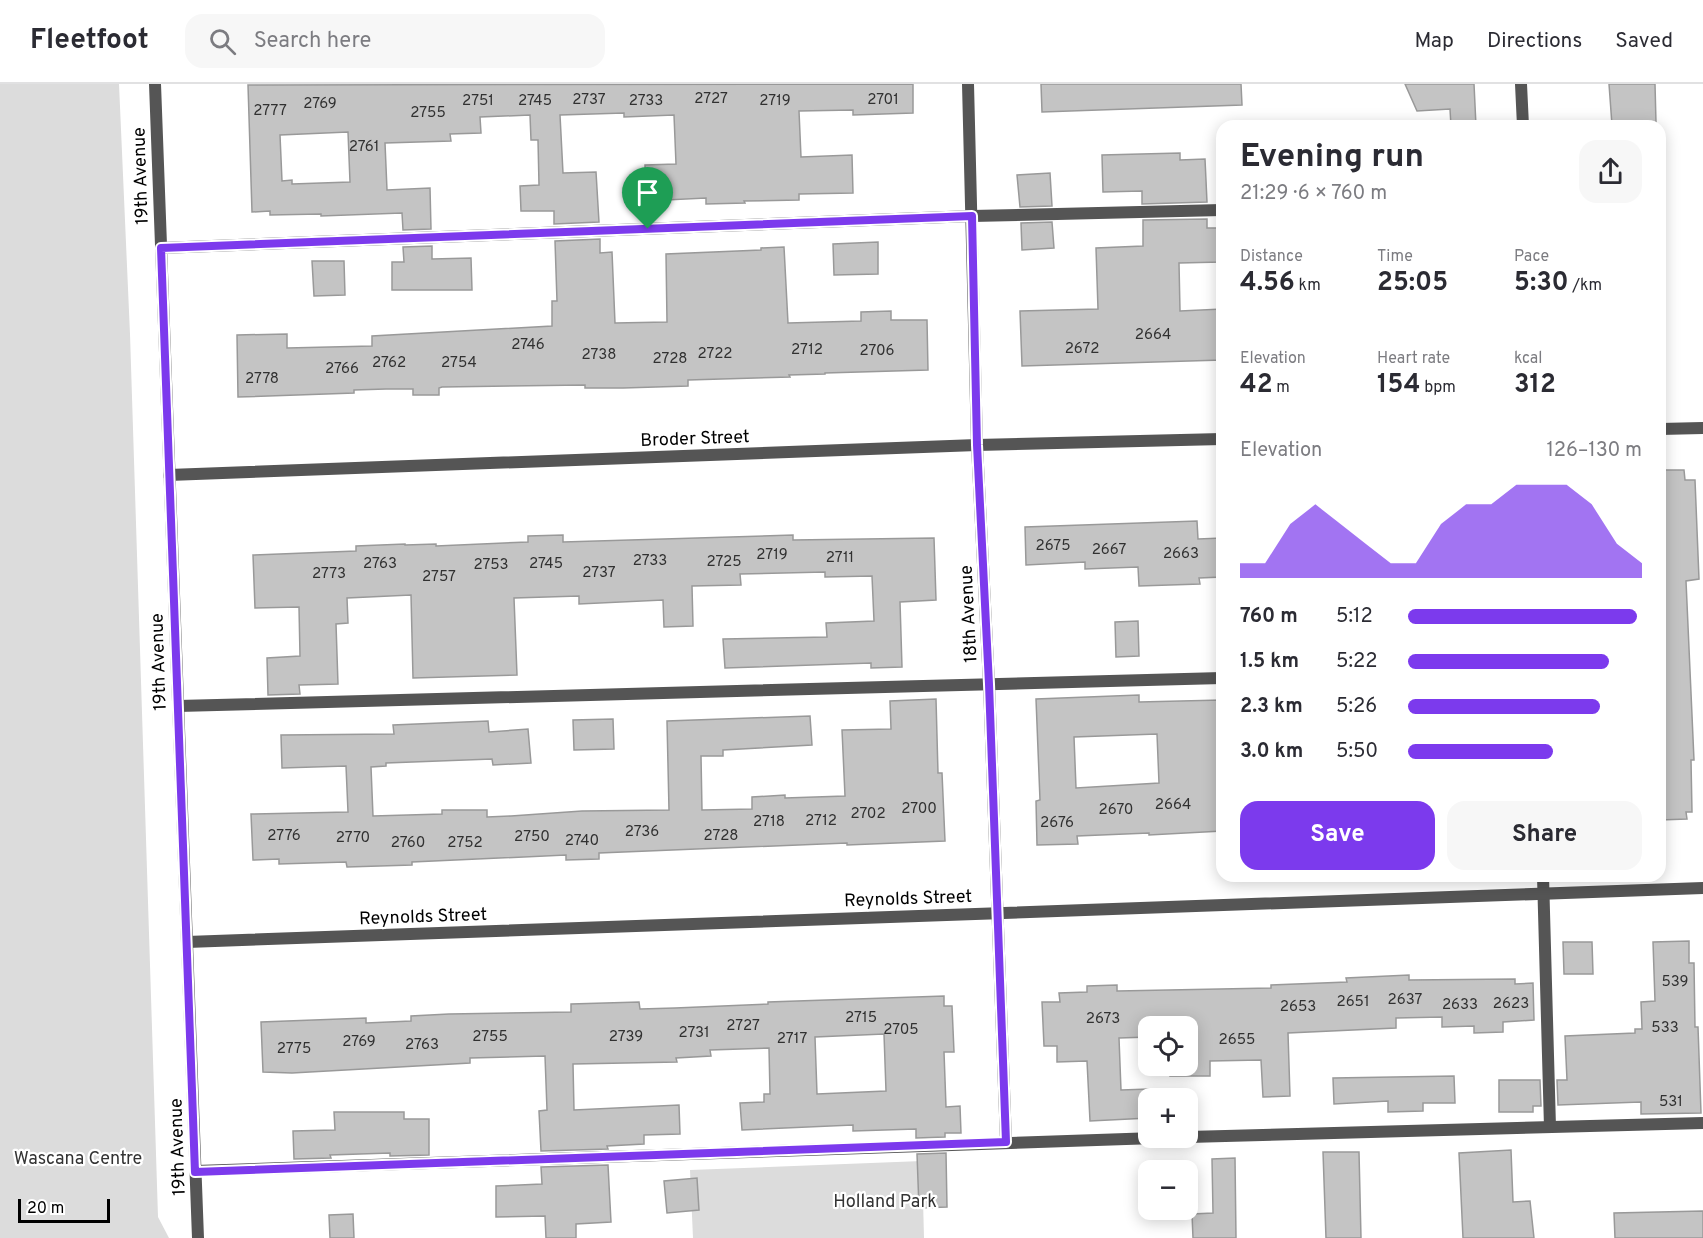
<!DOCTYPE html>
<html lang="en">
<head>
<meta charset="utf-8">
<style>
	:root { --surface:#fff; --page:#f7f7f7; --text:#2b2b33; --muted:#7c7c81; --line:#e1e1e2; --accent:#7c3aed }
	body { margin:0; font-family:Overpass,sans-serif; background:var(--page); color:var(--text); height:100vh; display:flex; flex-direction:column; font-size:22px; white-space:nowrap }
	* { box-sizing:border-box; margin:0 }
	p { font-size:20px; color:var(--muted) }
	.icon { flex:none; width:33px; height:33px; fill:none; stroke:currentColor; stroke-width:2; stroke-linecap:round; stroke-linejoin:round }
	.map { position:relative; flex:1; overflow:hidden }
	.panel { position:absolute; left:1216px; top:36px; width:450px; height:762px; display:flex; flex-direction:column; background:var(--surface); border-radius:18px; box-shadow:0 3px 15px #0003 }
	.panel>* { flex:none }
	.buttons { position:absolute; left:1138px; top:932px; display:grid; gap:12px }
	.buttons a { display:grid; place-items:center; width:60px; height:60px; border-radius:12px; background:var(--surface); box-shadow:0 3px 15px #0003; font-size:30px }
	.scale { position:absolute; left:18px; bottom:15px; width:92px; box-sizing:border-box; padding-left:6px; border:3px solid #000; border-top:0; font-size:16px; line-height:21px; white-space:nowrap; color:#000; -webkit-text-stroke:4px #fff; paint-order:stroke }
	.pin { position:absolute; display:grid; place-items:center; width:51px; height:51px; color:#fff; margin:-62px -26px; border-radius:50% 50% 50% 0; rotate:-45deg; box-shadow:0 0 6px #0007 }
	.pin .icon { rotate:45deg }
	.round { display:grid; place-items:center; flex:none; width:63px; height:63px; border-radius:18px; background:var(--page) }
	.headline { display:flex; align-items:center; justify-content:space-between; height:102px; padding:0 24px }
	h1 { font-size:33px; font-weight:700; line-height:45px }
	.metrics { display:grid; grid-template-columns:repeat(3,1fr); gap:9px; height:102px; padding:6px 24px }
	.metrics div { display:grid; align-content:center }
	.metrics b { font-size:26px; font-weight:700 }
	.metrics small { font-size:16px; font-weight:400 }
	.metrics p { font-size:16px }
	.chart { height:168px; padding:12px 24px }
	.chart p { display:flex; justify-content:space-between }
	.chart svg { width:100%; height:108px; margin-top:6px; fill:var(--accent); opacity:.7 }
	.button { display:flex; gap:12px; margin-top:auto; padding:12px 24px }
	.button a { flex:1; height:69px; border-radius:18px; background:var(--accent); color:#fff; font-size:24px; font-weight:700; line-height:69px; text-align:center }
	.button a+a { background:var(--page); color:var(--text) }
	ul { padding:0 24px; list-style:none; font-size:20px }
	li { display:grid; grid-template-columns:96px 72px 1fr; align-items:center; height:45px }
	li i { height:15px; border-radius:8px; background:var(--accent) }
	header { display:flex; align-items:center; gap:36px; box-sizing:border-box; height:84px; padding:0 30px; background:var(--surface); border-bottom:2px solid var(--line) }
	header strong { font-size:28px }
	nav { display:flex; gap:33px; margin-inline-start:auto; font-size:21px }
	.search { width:420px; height:54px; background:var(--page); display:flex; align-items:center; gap:15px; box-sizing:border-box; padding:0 21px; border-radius:18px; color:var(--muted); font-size:22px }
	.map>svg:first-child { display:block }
	.green { fill:#dcdcdc }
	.building { fill:#c4c4c4; stroke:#999; stroke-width:1.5; fill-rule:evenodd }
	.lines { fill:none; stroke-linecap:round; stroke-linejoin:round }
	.service { stroke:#555; stroke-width:12 }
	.minor { stroke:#555; stroke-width:12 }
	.tertiary { stroke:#555; stroke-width:12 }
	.route-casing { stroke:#fff; stroke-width:12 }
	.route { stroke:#7c3aed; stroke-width:8 }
	.labels { text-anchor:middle; stroke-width:4.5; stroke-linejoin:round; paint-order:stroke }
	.number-label { font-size:15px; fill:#313131 }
	.street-label { font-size:18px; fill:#000; stroke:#fff }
	.park-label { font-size:18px; fill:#333; stroke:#fff }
</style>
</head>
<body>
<header>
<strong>Fleetfoot</strong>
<div class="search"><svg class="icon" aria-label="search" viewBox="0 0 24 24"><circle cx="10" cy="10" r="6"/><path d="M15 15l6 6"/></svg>Search here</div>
<nav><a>Map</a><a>Directions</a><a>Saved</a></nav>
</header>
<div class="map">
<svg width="1703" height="1154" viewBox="0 0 1703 1154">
	<rect width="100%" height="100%" fill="#fff"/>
	<g class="green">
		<path d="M0,0H119L130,250L158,1133L169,1154H0Z"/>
		<path d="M922,1077L924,1154H693L690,1086Z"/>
	</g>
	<g class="building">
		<path d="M913,0V29L853,31V26L799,27L801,73L852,71L853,109L799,110V116L744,117L745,119L706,120V114L646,117L645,81L676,80L674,31L624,33V29L560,31L563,89L596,88L599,138L554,140V127H521L520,102L539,101L538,56H531L530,31L480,33L481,49L450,50L451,57L385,59L387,106L430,104L431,145L403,146L402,129L321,132V130L270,131V127L252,128L248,1ZM348,48L350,98L292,100V96L282,97L280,51Z"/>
		<path d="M1041,0H1241L1242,21L1042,28Z"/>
		<path d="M1405,0H1474L1476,42H1451L1450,25L1417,27Z"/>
		<path d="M1609,0H1655L1656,39L1612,41Z"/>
		<path d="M1180,69V76L1205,75L1207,118L1142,120V107L1103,108L1102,71Z"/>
		<path d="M1050,89L1052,122L1020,123L1017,91Z"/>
		<path d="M1207,135V144H1220L1221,178L1179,179L1180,227L1222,225V276L1022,282L1020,227L1098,225L1096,164L1143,162V136Z"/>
		<path d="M1052,138L1054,164L1022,166L1021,139Z"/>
		<path d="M600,155V169L612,168L615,239L667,238L666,170L761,166V164L784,163L788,239L861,237V228L891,227V236H927L928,286L825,289V290L789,291L790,293L688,296V302L623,304H585V301L442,303L439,304V311H413V305H386L354,306V309L238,313L237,251L287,250V264L372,262V252L552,242V217H557L555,157Z"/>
		<path d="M878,158V190L834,191L833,160Z"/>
		<path d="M432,162V175L471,174L472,206H392V178H404L403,163Z"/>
		<path d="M312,177H344L345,211L314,212Z"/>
		<path d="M1660,386H1684L1685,396H1695L1699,495L1686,497L1694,676H1691L1692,728H1686L1687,735L1660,736Z"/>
		<path d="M1197,437L1198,455L1222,454V493L1199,494L1200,500L1139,502L1138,483L1085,485V478L1026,481L1025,443Z"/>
		<path d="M563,451V458L793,451V456L934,454L936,516L900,518L902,583L871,584V579L725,584L723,555L827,553L826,539L874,537L872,492L825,493V488L740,490L741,501L692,502L693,542L664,543L663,516L579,520V512L514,514L517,591L413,594L411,511L347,514L348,539L336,540L338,600L299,601L300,610L268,611L267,574L300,572L299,523L255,524L253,471L356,467V462L405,460V461L436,460V462L528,458V452Z"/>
		<path d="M1138,537L1139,572L1116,573L1115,538Z"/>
		<path d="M1139,611V618L1222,616V747L1149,751V749L1077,752L1078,760L1037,761L1036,717L1040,716L1036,615ZM1157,650L1159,699L1076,704L1074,653Z"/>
		<path d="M936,615L938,689H942L945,757L847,761V759L599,769V775L566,776V771L412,778V781L347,783L346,778L279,780V775L253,776L251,730L348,728L346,682L282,684L281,651L394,650L393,641L488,637L489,648L528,645L531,679L493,681L492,675L386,679V682L371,683L373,732L442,730V726H487V733L511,732L582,727L669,726L667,637L810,632L812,661L723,666V672H701L702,726L752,725V713L785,711V714L845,712L842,646L891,645L890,617Z"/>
		<path d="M613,635L614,665L574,666L573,636Z"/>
		<path d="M1689,857V879H1694L1695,943H1698L1701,1029L1641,1030V1018L1558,1021L1557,996H1567L1565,952L1635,949V945H1642L1641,918L1655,917L1653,858Z"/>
		<path d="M1563,858H1592L1593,890H1564Z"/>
		<path d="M1409,891V896L1515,895V900L1533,899L1534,936L1503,938V948L1474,949V942L1442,943V933L1396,934V944L1288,949L1290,1012L1263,1013L1261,976L1210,977V992H1170V981H1188V942H1149V953L1119,954L1121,1006L1149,1005V1034L1090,1037L1087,977L1057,978V962H1044L1042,918H1060L1059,909L1087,908V902L1117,901V907L1271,904V901L1347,898L1346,894Z"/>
		<path d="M944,912V922H952L954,968H944L946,1023L960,1022L961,1049H945V1053L916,1054V1045L853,1047V1041L742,1046L740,1019L764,1018V1010H770L769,964L710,966L711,972L676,974L677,978L573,980L574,1026L679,1021L680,1050L644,1051V1060L607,1062L608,1065L541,1067L539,1027L547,1026L545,972L470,974V979L292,989L263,988L261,938L366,934V939L411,937V932L449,930L571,928V920L639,918L640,925L675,924L768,920V918ZM884,950L886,1007L817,1010L815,953Z"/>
		<path d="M1454,992L1455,1019H1423V1027L1388,1028V1017L1334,1020L1333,994Z"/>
		<path d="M1499,996H1540L1541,1022H1533V1028H1499Z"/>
		<path d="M334,1028H404V1035H429V1071L390,1072V1069L330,1071L331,1074L294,1075L293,1047L335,1046Z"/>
		<path d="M1511,1066L1513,1118L1530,1117L1534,1154H1463L1459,1069Z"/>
		<path d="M1323,1068H1359L1361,1154H1326Z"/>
		<path d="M946,1069L947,1123L919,1124L917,1070Z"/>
		<path d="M1235,1074L1236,1154H1193L1192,1130L1213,1129L1212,1075Z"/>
		<path d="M608,1081L611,1138L576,1140V1154H546L545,1132L496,1133V1102L542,1100L541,1083Z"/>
		<path d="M697,1094L699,1126L667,1129L664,1097Z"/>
		<path d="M1703,1127V1154H1615L1614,1129Z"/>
		<path d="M353,1130L354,1154H330L329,1131Z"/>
	</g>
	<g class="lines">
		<g class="service">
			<path d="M1521,0L1523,42"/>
			<path d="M161,164L972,132L1222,126"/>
			<path d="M178,622L1222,594"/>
			<path d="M1543,792L1550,1043"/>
			<path d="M1188,1053L1703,1039"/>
			<path d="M196,1087L1185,1053"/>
		</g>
		<g class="minor">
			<path d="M968,0L977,361L989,600L1006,1058"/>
			<path d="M1660,345L1703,344"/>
			<path d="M169,391L977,361L1222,355"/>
			<path d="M187,858L1703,804"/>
		</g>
		<path class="tertiary" d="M155,0L198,1154"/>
	</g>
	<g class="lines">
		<defs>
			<path id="route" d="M972,132L977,361L989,600L1006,1058L195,1088L161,164Z"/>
		</defs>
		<use href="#route" class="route-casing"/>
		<use href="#route" class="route"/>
	</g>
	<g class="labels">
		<g class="number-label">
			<text x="711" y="19">2727</text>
			<text x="589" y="20">2737</text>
			<text x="883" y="20">2701</text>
			<text x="478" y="21">2751</text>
			<text x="535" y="21">2745</text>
			<text x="646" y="21">2733</text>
			<text x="775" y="21">2719</text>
			<text x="320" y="24">2769</text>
			<text x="270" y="31">2777</text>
			<text x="428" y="33">2755</text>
			<text x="364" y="67">2761</text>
			<text x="1153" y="255">2664</text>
			<text x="528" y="265">2746</text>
			<text x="1082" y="269">2672</text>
			<text x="807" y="270">2712</text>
			<text x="877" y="271">2706</text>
			<text x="715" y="274">2722</text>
			<text x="599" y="275">2738</text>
			<text x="670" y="279">2728</text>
			<text x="389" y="283">2762</text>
			<text x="459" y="283">2754</text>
			<text x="342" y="289">2766</text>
			<text x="262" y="299">2778</text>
			<text x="1053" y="466">2675</text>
			<text x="1109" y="470">2667</text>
			<text x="1181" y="474">2663</text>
			<text x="772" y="475">2719</text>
			<text x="840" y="478">2711</text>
			<text x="650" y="481">2733</text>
			<text x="724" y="482">2725</text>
			<text x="380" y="484">2763</text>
			<text x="546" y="484">2745</text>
			<text x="491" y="485">2753</text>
			<text x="599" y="493">2737</text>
			<text x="329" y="494">2773</text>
			<text x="439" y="497">2757</text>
			<text x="1173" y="725">2664</text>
			<text x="919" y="729">2700</text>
			<text x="1116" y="730">2670</text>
			<text x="868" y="734">2702</text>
			<text x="821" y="741">2712</text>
			<text x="769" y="742">2718</text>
			<text x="1057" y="743">2676</text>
			<text x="642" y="752">2736</text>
			<text x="284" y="756">2776</text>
			<text x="721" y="756">2728</text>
			<text x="532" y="757">2750</text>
			<text x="353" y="758">2770</text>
			<text x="582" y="761">2740</text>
			<text x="408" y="763">2760</text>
			<text x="465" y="763">2752</text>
			<text x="1675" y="902">539</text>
			<text x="1405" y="920">2637</text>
			<text x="1353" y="922">2651</text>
			<text x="1511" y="924">2623</text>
			<text x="1460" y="925">2633</text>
			<text x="1298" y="927">2653</text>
			<text x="861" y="938">2715</text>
			<text x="1103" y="939">2673</text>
			<text x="743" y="946">2727</text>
			<text x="1665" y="948">533</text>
			<text x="901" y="950">2705</text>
			<text x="694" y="953">2731</text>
			<text x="490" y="957">2755</text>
			<text x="626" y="957">2739</text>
			<text x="792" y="959">2717</text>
			<text x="1237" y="960">2655</text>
			<text x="359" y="962">2769</text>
			<text x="422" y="965">2763</text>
			<text x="294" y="969">2775</text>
			<text x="1671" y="1022">531</text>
		</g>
		<g class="street-label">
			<text transform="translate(140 92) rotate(-92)" y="6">19th Avenue</text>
			<text transform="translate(695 354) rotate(-2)" y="6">Broder Street</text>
			<text transform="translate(968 530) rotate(-93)" y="6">18th Avenue</text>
			<text transform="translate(158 578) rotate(-92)" y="6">19th Avenue</text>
			<text transform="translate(908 814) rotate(-2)" y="6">Reynolds Street</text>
			<text transform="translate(423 832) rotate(-2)" y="6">Reynolds Street</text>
			<text transform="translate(177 1063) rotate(-92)" y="6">19th Avenue</text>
		</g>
		<g class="park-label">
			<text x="78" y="1080">Wascana Centre</text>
			<text x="885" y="1123">Holland Park</text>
		</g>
	</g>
</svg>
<div class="buttons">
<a><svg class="icon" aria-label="locate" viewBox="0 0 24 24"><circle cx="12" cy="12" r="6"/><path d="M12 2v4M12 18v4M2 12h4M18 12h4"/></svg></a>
<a>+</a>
<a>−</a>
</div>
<div class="scale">20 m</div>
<div class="pin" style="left:648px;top:145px;background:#1e9e55"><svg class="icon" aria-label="arrive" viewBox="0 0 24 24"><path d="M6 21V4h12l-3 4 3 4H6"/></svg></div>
<section class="panel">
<div class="headline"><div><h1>Evening run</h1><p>21:29 · 6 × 760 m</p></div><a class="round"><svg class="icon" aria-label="share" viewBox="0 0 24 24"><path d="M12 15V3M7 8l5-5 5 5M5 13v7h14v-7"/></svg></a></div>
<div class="metrics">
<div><p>Distance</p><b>4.56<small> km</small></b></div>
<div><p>Time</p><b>25:05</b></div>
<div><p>Pace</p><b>5:30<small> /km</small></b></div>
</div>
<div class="metrics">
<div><p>Elevation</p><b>42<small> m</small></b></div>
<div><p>Heart rate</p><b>154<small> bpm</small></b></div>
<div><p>kcal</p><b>312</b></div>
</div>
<div class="chart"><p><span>Elevation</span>126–130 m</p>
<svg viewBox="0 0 160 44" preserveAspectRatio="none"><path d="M0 44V38L10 38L20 22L30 14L40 22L50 30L60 38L70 38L80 22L90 14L100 14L110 6L120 6L130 6L140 14L150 30L160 38V44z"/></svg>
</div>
<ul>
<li><b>760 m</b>5:12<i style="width:98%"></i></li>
<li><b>1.5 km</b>5:22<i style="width:86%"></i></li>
<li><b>2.3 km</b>5:26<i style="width:82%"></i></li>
<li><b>3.0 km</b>5:50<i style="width:62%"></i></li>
</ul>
<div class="button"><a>Save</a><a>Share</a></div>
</section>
</div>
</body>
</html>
